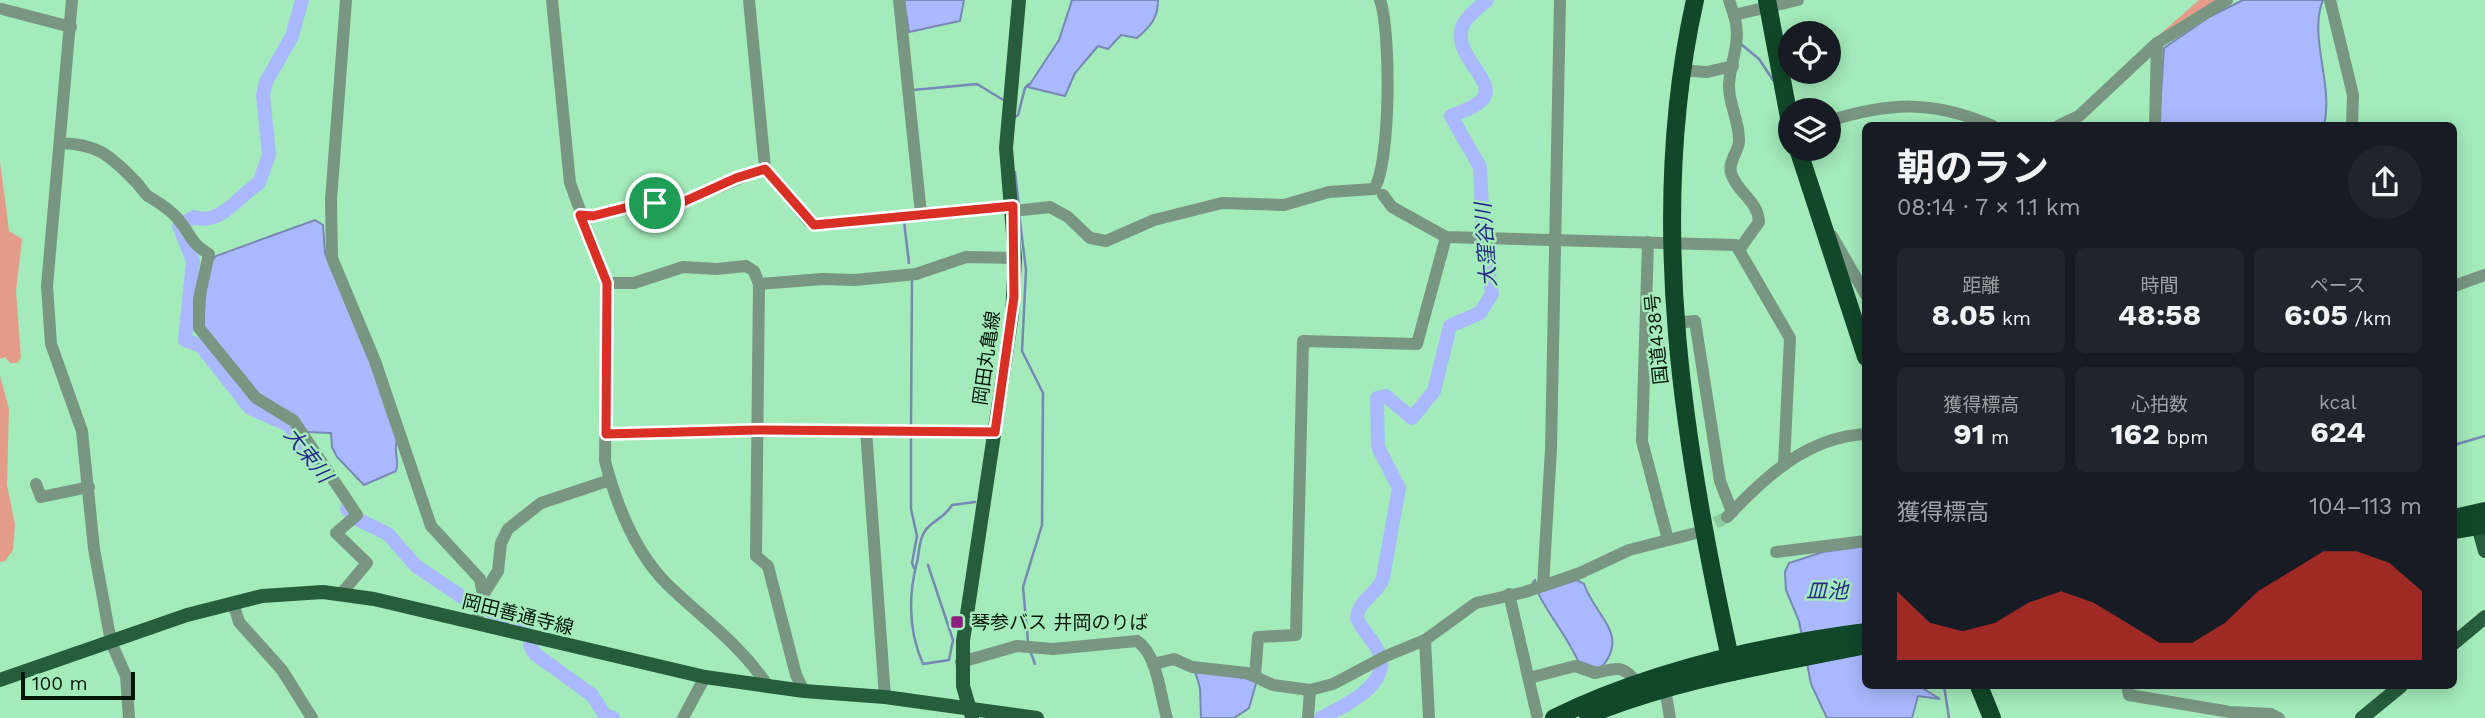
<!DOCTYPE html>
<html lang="ja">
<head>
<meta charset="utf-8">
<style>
	:root { --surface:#171b24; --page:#20242c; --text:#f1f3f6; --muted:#9ea1a6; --accent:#d93025 }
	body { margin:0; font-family:"Work Sans","Noto Sans JP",sans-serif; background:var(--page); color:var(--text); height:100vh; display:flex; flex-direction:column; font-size:26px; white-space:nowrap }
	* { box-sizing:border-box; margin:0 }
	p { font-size:23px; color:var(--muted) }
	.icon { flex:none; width:38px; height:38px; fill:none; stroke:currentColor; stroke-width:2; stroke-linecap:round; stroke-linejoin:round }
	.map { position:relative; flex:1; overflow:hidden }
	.details { position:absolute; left:1862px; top:122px; width:595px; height:567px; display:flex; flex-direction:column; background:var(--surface); border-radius:10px; box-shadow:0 4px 18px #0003 }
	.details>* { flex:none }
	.buttons { position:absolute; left:1778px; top:21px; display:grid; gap:14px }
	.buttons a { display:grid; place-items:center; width:63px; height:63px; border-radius:50%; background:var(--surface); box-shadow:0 4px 18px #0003; font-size:35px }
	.scale { position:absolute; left:21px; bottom:18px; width:114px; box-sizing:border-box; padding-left:7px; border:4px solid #001707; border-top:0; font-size:19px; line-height:24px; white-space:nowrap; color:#001707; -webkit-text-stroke:5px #a4ebbb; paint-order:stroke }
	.pin { position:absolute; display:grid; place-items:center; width:60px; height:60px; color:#fff; margin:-30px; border:4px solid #fff; border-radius:50%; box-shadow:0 2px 7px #0007 }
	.round { display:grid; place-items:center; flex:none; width:74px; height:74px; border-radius:37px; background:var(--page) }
	.overview { display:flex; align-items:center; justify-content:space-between; height:119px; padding:0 35px }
	h1 { font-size:38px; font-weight:700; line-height:52px }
	.metrics { display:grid; grid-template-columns:repeat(3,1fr); gap:10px; height:119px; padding:7px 35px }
	.metrics div { display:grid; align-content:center; border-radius:10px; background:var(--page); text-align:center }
	.metrics b { font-size:30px; font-weight:700 }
	.metrics small { font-size:19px; font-weight:400 }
	.metrics p { font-size:19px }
	.chart { height:196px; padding:14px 35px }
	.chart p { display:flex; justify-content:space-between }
	.chart svg { width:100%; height:126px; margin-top:7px; fill:var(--accent); opacity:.7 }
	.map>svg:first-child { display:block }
	.green { fill:#e59b89 }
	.water { fill:#aab9fe; stroke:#7788b4; stroke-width:2 }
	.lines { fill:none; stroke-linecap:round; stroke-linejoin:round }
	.stream { stroke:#7788b4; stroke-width:2.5 }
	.river { stroke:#aab9fe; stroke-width:14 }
	.minor-tunnel { stroke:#8bcba0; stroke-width:12; stroke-dasharray:12 6; stroke-linecap:butt }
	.minor { stroke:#799682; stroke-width:12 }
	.major { stroke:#265e3c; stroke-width:14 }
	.highway { stroke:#114829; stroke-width:18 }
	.route-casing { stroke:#fff; stroke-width:14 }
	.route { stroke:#d93025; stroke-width:9 }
	.poi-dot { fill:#8d1d7e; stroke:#a4ebbb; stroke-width:2.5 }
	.labels { text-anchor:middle; stroke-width:5; stroke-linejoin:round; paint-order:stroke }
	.street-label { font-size:19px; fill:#001707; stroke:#a4ebbb }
	.poi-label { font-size:19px; fill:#001707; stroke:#a4ebbb; text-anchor:start }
	.water-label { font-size:21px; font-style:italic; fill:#292b8a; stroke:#a4ebbb }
</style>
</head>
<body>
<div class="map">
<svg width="2485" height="718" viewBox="0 0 2485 718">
	<rect width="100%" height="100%" fill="#a4ebbb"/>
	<g class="green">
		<path d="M2199,0H2219L2150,43Z"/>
		<path d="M0,161L9,231L22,239L16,291L21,358L17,363H10L5,357L0,359Z"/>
		<path d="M0,376L9,409L7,485L15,524L13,550L5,561L0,562Z"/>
	</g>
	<g class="water">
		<path d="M904,0H964L960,21L909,32Z"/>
		<path d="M1072,0H1158C1158,18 1151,26 1137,38L1121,35L1108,49L1098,46L1075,73L1065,96L1028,87L1059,40Z"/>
		<path d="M2243,0H2323C2308,37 2334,84 2324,126H2159L2164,48L2209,17Z"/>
		<path d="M315,220L323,225L325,253L376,376L397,440C393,452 400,461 396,471L364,485L337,457L332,447L331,433L306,432L267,404L203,330L207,266L216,256Z"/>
		<path d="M1865,546L1866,686H1919L1940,699L1918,696L1912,718H1827L1811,684L1799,621L1786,590L1785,572L1789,563L1823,552Z"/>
		<path d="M1535,580L1539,592L1577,580L1584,584C1596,618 1631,635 1600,669L1578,661C1566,633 1543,609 1533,582Z"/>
		<path d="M1195,671L1257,680L1249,708L1234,718H1201L1200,688Z"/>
	</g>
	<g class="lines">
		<g class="stream">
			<path d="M1741,44L1759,59L1773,80"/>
			<path d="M913,90L977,84L1005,101"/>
			<path d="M1014,118L1018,115L1025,88L1029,84"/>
			<path d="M1015,172L1019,207"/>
			<path d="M1019,213L1026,270L1022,351L1043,393L1042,525L1023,587L1028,642"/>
			<path d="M904,221L909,263"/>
			<path d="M911,426L912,279"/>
			<path d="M911,436V509L917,536L912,563L914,568"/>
			<path d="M2454,445L2485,436"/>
			<path d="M928,565L953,640L949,660L923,664C908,630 908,597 917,562C920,551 918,541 925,531C932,520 943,520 952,505L975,502"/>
			<path d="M1031,653L1035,664"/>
			<path d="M1944,686L1949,718"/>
		</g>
		<g class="river">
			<path d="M302,0L292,36L266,82L263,95L269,155L259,183C237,197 221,226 194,217L179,226L193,261L185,340L201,346L250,408L289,425L304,451L326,474"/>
			<path d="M347,509L357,519L388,534L416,566L468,601L526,627"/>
			<path d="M530,645L535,654L592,695L605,715L613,718"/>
			<path d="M1321,718C1342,707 1389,686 1380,656C1377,642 1362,632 1357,618C1359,599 1378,594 1383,578L1399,488L1378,447L1377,398L1386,396L1412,418L1434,391L1450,326L1480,313L1492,294L1483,234L1480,167L1451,116C1460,112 1474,108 1481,101C1502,82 1447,54 1464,23C1469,14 1480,7 1487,0"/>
		</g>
		<path class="minor-tunnel" d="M1699,531L1727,517"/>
		<g class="minor">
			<path d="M72,0L47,286L51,344L82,431L94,549L111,642L126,676L129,718"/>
			<path d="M346,0L331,200L332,258L375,361L431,526L480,579L483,594L476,623"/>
			<path d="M552,0L570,183L607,283L605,461C616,503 635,552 667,584C702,618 740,644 768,686"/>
			<path d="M749,0L765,168L809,222L823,225L1013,206"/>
			<path d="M899,0L921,214"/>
			<path d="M1729,0L1734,15"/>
			<path d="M2330,0L2353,95L2352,126"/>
			<path d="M2,9L71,27"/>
			<path d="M1692,71L1707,72L1733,66"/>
			<path d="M1829,121C1890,102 1933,100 1993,126"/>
			<path d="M2058,126L2079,116L2157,43L2227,0"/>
			<path d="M2155,126L2157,43"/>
			<path d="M60,143C96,144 109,154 134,180C139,184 143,192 148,196C159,203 169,208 178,219C192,235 188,241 209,254L199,299V328L256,398L294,421L357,515L336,533L367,563L341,594"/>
			<path d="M1383,195L1392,207L1446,237L1736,245L1790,338L1784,465"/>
			<path d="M1013,211L1050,207L1068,217L1090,238L1106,241L1154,220L1222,203L1284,205L1329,192L1374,189C1391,163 1391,30 1380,0"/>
			<path d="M580,215L593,216L644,203L683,202L765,168"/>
			<path d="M1832,236L1866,295"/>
			<path d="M1648,242L1642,441L1668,540"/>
			<path d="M1739,250L1759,222C1758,200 1737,193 1731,173C1728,162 1738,152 1739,142C1740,121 1728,104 1729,84C1731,59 1742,40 1734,15L1798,0"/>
			<path d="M607,283H634L683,267L717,269L746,266L754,271L759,284L756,556L768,566L796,675L804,691"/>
			<path d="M759,284L823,279L855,280L916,274L966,257L1015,258"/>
			<path d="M2454,286L2485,275"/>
			<path d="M1684,322L1695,321L1720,481L1732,512"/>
			<path d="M866,430L885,697"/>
			<path d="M606,434L757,430L995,432"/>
			<path d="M36,484L41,497L89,487"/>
			<path d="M1727,517C1766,476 1807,437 1866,434"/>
			<path d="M1776,552L1866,541"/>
			<path d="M1543,586L1551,449L1560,0"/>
			<path d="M1509,594L1537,715"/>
			<path d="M483,595L498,571L501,543L508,529L541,503L610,480"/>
			<path d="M233,603L239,622L282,670L312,718"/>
			<path d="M1425,640L1429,718"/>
			<path d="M961,662L1017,646L1053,649L1137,641C1158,655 1160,696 1167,718"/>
			<path d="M1153,664L1174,659L1192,667L1247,673L1273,685L1310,690L1333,684L1386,656L1425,640L1476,603L1525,592L1580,573L1629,550L1696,533"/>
			<path d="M1255,676L1258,637L1296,635L1303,341L1417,344L1446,237"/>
			<path d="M1529,678L1575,666L1595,673C1616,669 1622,663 1637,683"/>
			<path d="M2127,686L2129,695L2230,712L2271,714L2279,718"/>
			<path d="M1665,689L1670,718"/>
			<path d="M683,718L705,677"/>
			<path d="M1308,718L1310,690"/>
		</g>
		<g class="major">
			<path d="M2476,519L2485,551"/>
			<path d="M2454,643L2485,617"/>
			<path d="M0,680L187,615L262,596L323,592L374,599L705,677L804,691L885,697L1037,718"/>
			<path d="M972,717L963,686V641L1012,315L1015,258L1006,148L1019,0"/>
			<path d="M2362,718L2401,686"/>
		</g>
		<g class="highway">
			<path d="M1695,0C1645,223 1685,451 1733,672"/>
			<path d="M1767,0L1790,123"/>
			<path d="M1798,149L1866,357"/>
			<path d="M2454,518L2485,511"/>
			<path d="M2454,530L2485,525"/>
			<path d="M1979,686L1992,718"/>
			<path d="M1588,715C1677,679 1772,664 1866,645"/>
			<path d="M1554,718C1650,671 1760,646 1866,632"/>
		</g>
	</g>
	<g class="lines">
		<defs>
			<path id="route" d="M765,169L814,225L1013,206L1014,297L995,432L757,430L606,434L607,283L580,215L593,216L644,203L683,202L736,178Z"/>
		</defs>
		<use href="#route" class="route-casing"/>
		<use href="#route" class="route"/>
	</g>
	<rect class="poi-dot" x="950" y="615" width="14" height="14" rx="3.5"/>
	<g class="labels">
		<g class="street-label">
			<text transform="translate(1656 339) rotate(-96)" y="7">国道438号</text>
			<text transform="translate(986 358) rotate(-82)" y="7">岡田丸亀線</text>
			<text transform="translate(518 614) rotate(14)" y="7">岡田善通寺線</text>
		</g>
		<g class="poi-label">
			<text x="971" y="629">琴参バス 井岡のりば</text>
		</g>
		<g class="water-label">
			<text transform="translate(1486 245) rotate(-94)" y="7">大窪谷川</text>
			<text transform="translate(308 455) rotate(52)" y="7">大束川</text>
			<text x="1827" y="598">皿池</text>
		</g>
	</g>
</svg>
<div class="buttons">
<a><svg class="icon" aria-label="locate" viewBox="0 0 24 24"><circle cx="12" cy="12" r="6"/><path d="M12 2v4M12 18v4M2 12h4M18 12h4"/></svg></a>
<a><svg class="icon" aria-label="layers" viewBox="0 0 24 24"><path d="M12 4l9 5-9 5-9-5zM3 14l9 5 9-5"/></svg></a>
</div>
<div class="scale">100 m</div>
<div class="pin" style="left:655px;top:203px;background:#1e9e55"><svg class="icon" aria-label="arrive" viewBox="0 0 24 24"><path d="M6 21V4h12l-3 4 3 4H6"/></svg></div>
<section class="details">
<div class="overview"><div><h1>朝のラン</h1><p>08:14 · 7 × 1.1 km</p></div><a class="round"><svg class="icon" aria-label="share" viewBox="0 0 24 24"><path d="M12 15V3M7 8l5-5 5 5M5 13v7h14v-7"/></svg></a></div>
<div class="metrics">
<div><p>距離</p><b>8.05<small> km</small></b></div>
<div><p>時間</p><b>48:58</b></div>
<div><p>ペース</p><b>6:05<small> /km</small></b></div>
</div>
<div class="metrics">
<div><p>獲得標高</p><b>91<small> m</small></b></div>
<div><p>心拍数</p><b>162<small> bpm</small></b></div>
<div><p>kcal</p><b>624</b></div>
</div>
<div class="chart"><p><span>獲得標高</span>104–113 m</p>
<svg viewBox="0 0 160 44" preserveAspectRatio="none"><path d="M0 44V20L10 31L20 34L30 31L40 24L50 20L60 24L70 31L80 38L90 38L100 31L110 20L120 13L130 6L140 6L150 10L160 20V44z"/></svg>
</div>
</section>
</div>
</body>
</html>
